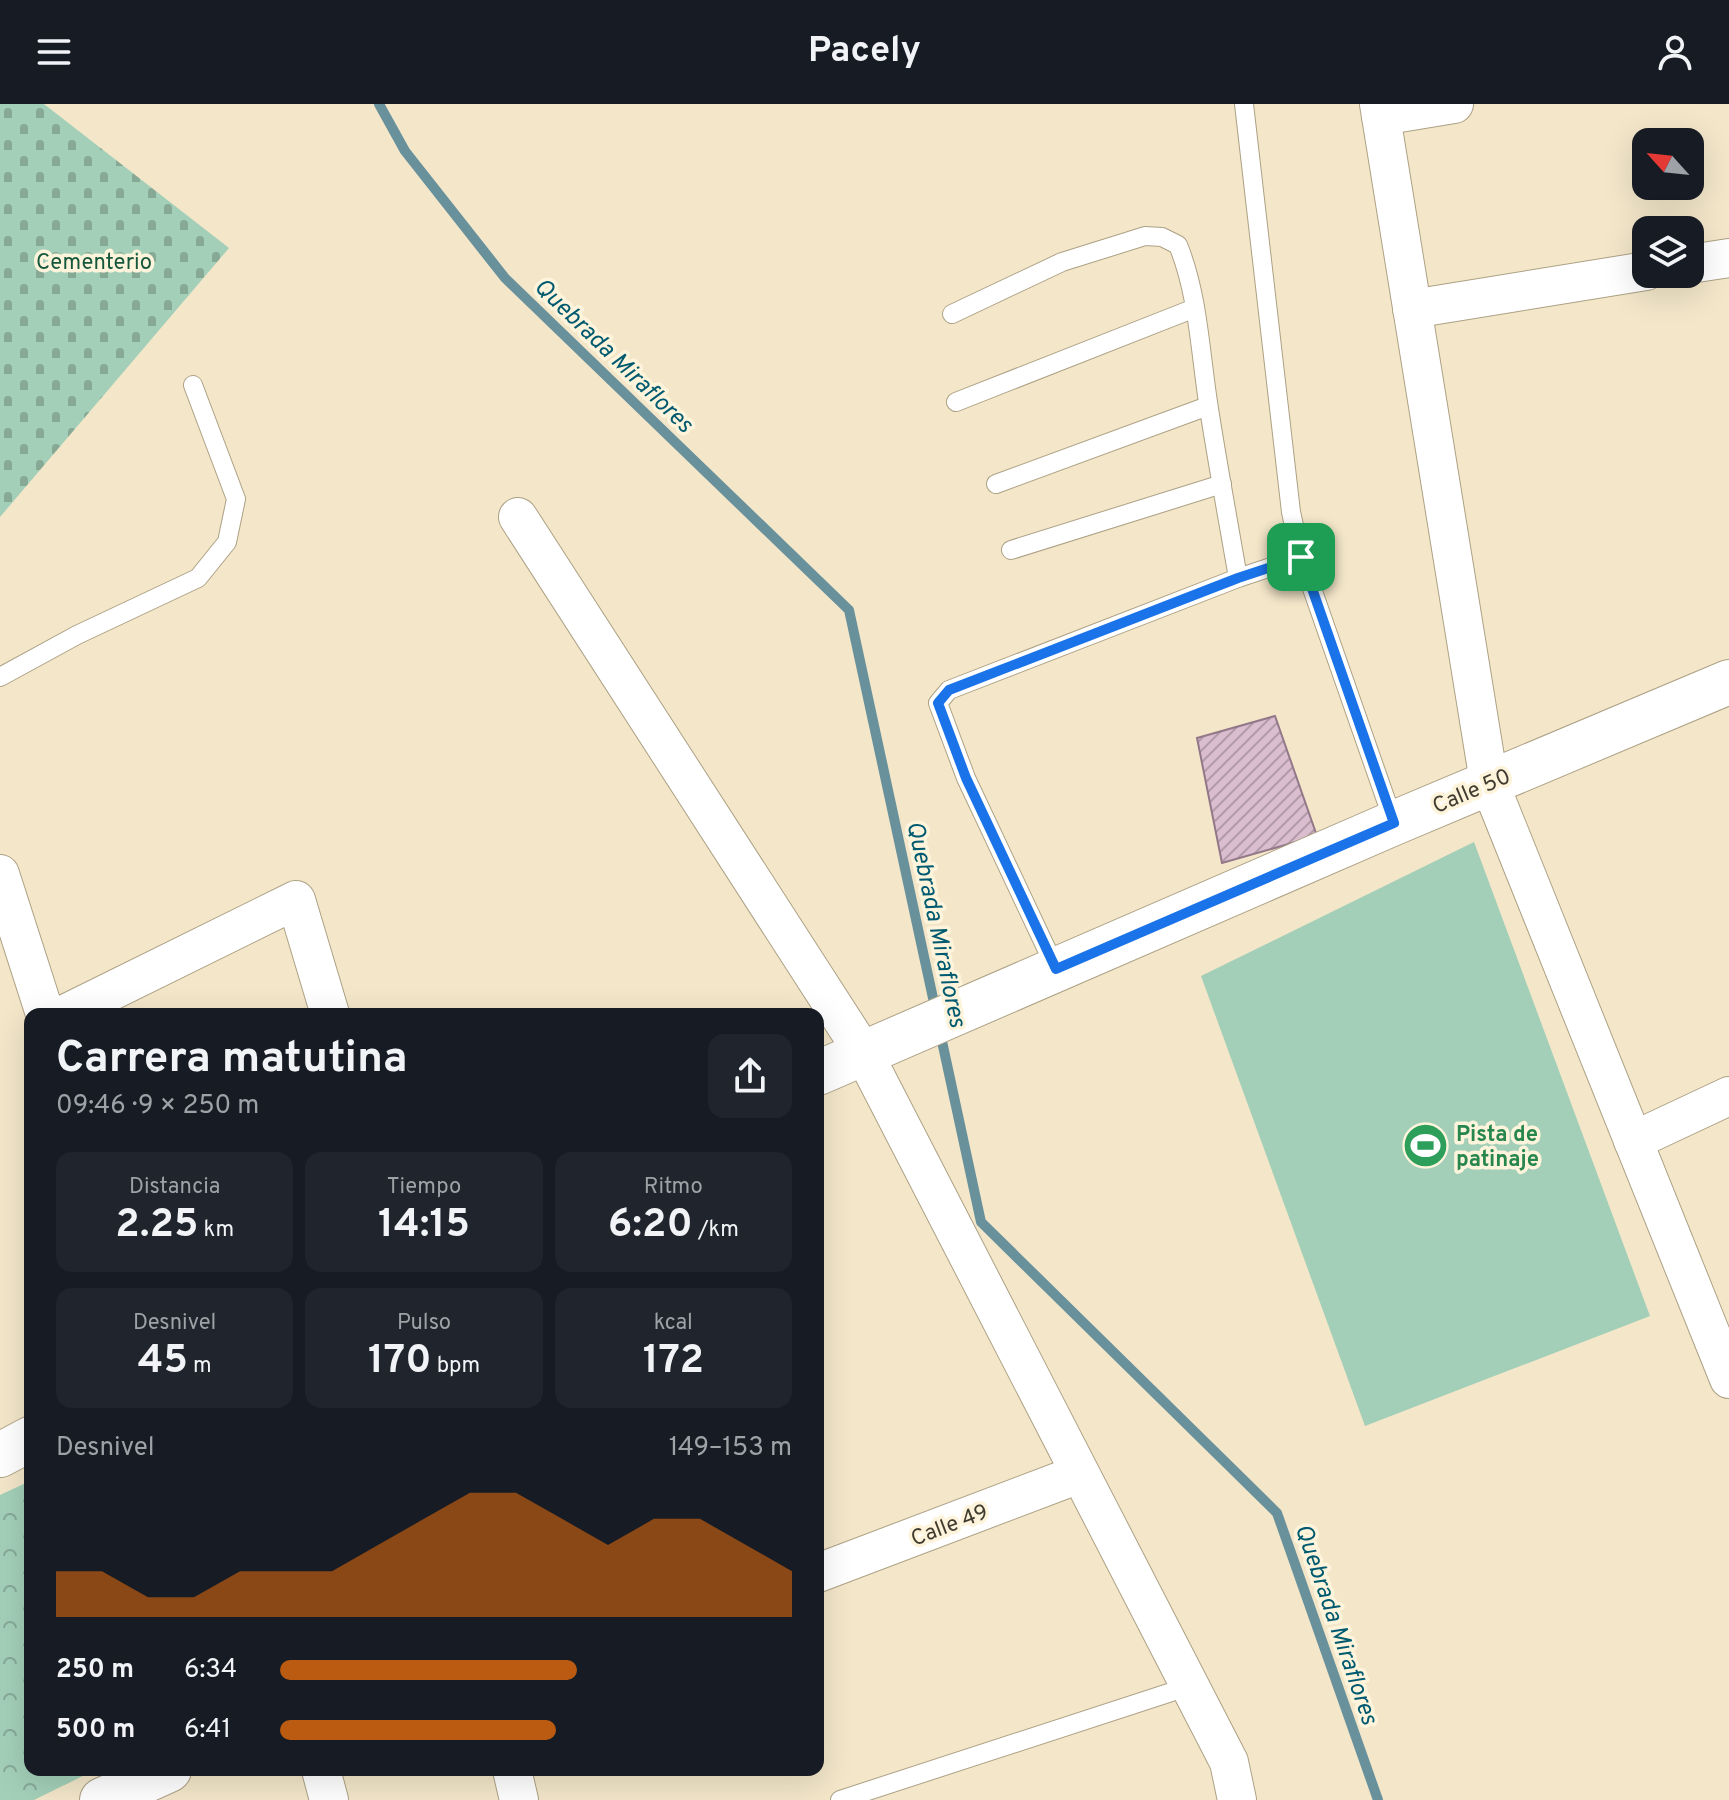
<!DOCTYPE html>
<html lang="es">
<head>
<meta charset="utf-8">
<style>
	:root { --surface:#171b24; --page:#20242c; --text:#f1f3f6; --muted:#9ea1a6; --accent:#ba5b11 }
	body { margin:0; font-family:Overpass,sans-serif; background:var(--page); color:var(--text); height:100vh; display:flex; flex-direction:column; font-size:30px; white-space:nowrap }
	* { box-sizing:border-box; margin:0 }
	p { font-size:26px; color:var(--muted) }
	.icon { flex:none; width:44px; height:44px; fill:none; stroke:currentColor; stroke-width:2; stroke-linecap:round; stroke-linejoin:round }
	.map { position:relative; flex:1; overflow:hidden }
	.drawer { position:absolute; left:24px; top:904px; width:800px; height:768px; display:flex; flex-direction:column; background:var(--surface); border-radius:16px; box-shadow:0 8px 32px #0002 }
	.drawer>* { flex:none }
	.needle { width:52px; rotate:297deg }
	.fabs { position:absolute; left:1632px; top:24px; display:grid; gap:16px }
	.fabs a { display:grid; place-items:center; width:72px; height:72px; border-radius:16px; background:var(--surface); box-shadow:0 8px 32px #0002; font-size:40px }
	.pin { position:absolute; display:grid; place-items:center; width:68px; height:68px; color:#fff; margin:-34px; border-radius:16px; box-shadow:0 4px 12px #0006 }
	.round { display:grid; place-items:center; flex:none; width:84px; height:84px; border-radius:16px; background:var(--page) }
	.head { display:flex; align-items:center; justify-content:space-between; height:136px; padding:0 32px }
	h1 { font-size:44px; font-weight:700; line-height:60px }
	.stats { display:grid; grid-template-columns:repeat(3,1fr); gap:12px; height:136px; padding:8px 32px }
	.stats div { display:grid; align-content:center; border-radius:16px; background:var(--page); text-align:center }
	.stats b { font-size:40px; font-weight:700 }
	.stats small { font-size:22px; font-weight:400 }
	.stats p { font-size:22px }
	.chart { height:224px; padding:16px 32px }
	.chart p { display:flex; justify-content:space-between }
	.chart svg { width:100%; height:144px; margin-top:8px; fill:var(--accent); opacity:.7 }
	ul { padding:0 32px; list-style:none; font-size:26px }
	li { display:grid; grid-template-columns:128px 96px 1fr; align-items:center; height:60px }
	li i { height:20px; border-radius:10px; background:var(--accent) }
	header { display:flex; justify-content:space-between; align-items:center; height:104px; padding:0 32px; background:var(--surface); font-size:36px; font-weight:700 }
	.map>svg:first-child { display:block }
	.forest { fill:url(#forest-crowns) }
	.cemetery { fill:url(#cemetery-stones) }
	.pitch { fill:#a3cfb8 }
	.lines { fill:none; stroke-linecap:round; stroke-linejoin:round }
	.stream { stroke:#68919c; stroke-width:10 }
	.building { fill:url(#building-hatch); stroke:#927888; stroke-width:2 }
	.lane-casing { stroke:#ada185; stroke-width:20 }
	.street-casing { stroke:#ada185; stroke-width:40 }
	.secondary-casing { stroke:#ada185; stroke-width:46 }
	.lane { stroke:#fff; stroke-width:18 }
	.street { stroke:#fff; stroke-width:38 }
	.secondary { stroke:#fff; stroke-width:44 }
	.route-casing { stroke:#fff; stroke-width:16 }
	.route { stroke:#1a73e8; stroke-width:10 }
	.labels { text-anchor:middle; stroke-width:7; stroke-linejoin:round; paint-order:stroke }
	.park-label { font-size:22px; fill:#14573c; stroke:#fef4dc }
	.street-label { font-size:22px; fill:#413c30; stroke:#fef4dc }
	.leisure-label { font-size:22px; font-weight:bold; fill:#27864d; stroke:#fef4dc; text-anchor:start }
	.water-label { font-size:24px; font-style:italic; fill:#005a6f; stroke:#fef4dc }
</style>
</head>
<body>
<header><svg class="icon" aria-label="menu" viewBox="0 0 24 24"><path d="M4 6h16M4 12h16M4 18h16"/></svg>Pacely<svg class="icon" aria-label="person" viewBox="0 0 24 24"><circle cx="12" cy="8" r="4"/><path d="M4 21q1-7 8-7t8 7"/></svg></header>
<div class="map">
<svg width="1729" height="1696" viewBox="0 0 1729 1696">
	<defs>
		<pattern id="forest-crowns" width="20" height="18" patternUnits="userSpaceOnUse" patternTransform="scale(2)"><rect width="20" height="18" fill="#a3cfb8"/><path d="M2 6a3 3 0 1 1 6 0M12 15a3 3 0 1 1 6 0" fill="none" stroke="#86a996"/></pattern>
		<pattern id="cemetery-stones" width="16" height="16" patternUnits="userSpaceOnUse" patternTransform="scale(2)"><rect width="16" height="16" fill="#a3cfb8"/><path d="M2 7V4a2 2 0 0 1 4 0v3zM10 15v-3a2 2 0 0 1 4 0v3z" fill="#86a996"/></pattern>
		<pattern id="building-hatch" width="6" height="6" patternUnits="userSpaceOnUse" patternTransform="scale(2)"><rect width="6" height="6" fill="#dabdcf"/><path d="M-1 1l2-2M0 6l6-6M5 7l2-2" fill="none" stroke="#b29ba8"/></pattern>
	</defs>
	<rect width="100%" height="100%" fill="#f3e6c9"/>
	<path class="forest" d="M30,1377V1666H95L34,1696H0V1391Z"/>
	<path class="cemetery" d="M0,0H44L229,144L0,413Z"/>
	<path class="pitch" d="M1474,738L1650,1212L1365,1322L1201,872Z"/>
	<g class="lines">
		<g class="stream">
			<path d="M379,0L405,47L505,174L849,506L936,908"/>
			<path d="M940,928L981,1118L1277,1409L1378,1696"/>
		</g>
	</g>
	<path class="building" d="M1275,612L1317,732L1222,759L1197,634Z"/>
	<g class="lines">
		<defs>
			<g id="lane">
				<path d="M1244,0L1291,408L1301,453L1394,719"/>
				<path d="M952,210L1062,158L1145,132L1162,133L1178,141C1198,190 1200,246 1208,298C1217,357 1228,416 1238,474"/>
				<path d="M956,298L1195,204"/>
				<path d="M996,380L1208,302"/>
				<path d="M1011,446L1222,380"/>
				<path d="M0,573L77,531L198,474L227,438L236,395L193,281"/>
				<path d="M1056,865L966,674L938,599L949,586L1238,474L1301,453"/>
				<path d="M840,1696L1190,1582"/>
			</g>
			<g id="street">
				<path d="M1379,0L1489,678L1729,1275"/>
				<path d="M1381,12L1454,0"/>
				<path d="M1690,160L1729,154"/>
				<path d="M1412,205L1646,167"/>
				<path d="M518,413L863,948L1229,1658L1237,1696"/>
				<path d="M0,770L45,910"/>
				<path d="M65,910L296,796L330,910"/>
				<path d="M1633,1037L1729,992"/>
				<path d="M818,1469L1079,1370"/>
				<path d="M321,1666L329,1696"/>
				<path d="M512,1666L519,1696"/>
			</g>
			<g id="secondary">
				<path d="M818,969L1394,719L1729,578"/>
				<path d="M0,1351L30,1335"/>
				<path d="M102,1696L169,1666"/>
			</g>
		</defs>
		<use href="#lane" class="lane-casing"/>
		<use href="#street" class="street-casing"/>
		<use href="#secondary" class="secondary-casing"/>
		<use href="#lane" class="lane"/>
		<use href="#street" class="street"/>
		<use href="#secondary" class="secondary"/>
	</g>
	<g class="lines">
		<defs>
			<path id="route" d="M1301,453L1394,719L1056,865L966,674L938,599L949,586L1238,474Z"/>
		</defs>
		<use href="#route" class="route-casing"/>
		<use href="#route" class="route"/>
	</g>
	<defs>
		<symbol id="stadium-disc" viewBox="-11 -11 22 22"><circle r="9.5" fill="#2e9e5b" stroke="#fef4dc"/><path d="M0-5a6.5 5 0 1 0 0 10a6.5 5 0 1 0 0-10ZM-3.5-1.8h7v3.6h-7Z" fill="#fff"/></symbol>
	</defs>
	<g fill-rule="evenodd">
		<use href="#stadium-disc" x="1400" y="1016" width="51" height="51"/>
	</g>
	<g class="labels">
		<g class="park-label">
			<text x="94" y="165">Cementerio</text>
		</g>
		<g class="street-label">
			<text transform="translate(1471 686) rotate(-23)" y="8">Calle 50</text>
			<text transform="translate(949 1420) rotate(-21)" y="8">Calle 49</text>
		</g>
		<g class="leisure-label">
			<text x="1456" y="1037">Pista de<tspan x="1456" dy="25">patinaje</tspan></text>
		</g>
		<g class="water-label">
			<text transform="translate(614 251) rotate(44)" y="8">Quebrada Miraflores</text>
			<text transform="translate(937 820) rotate(78)" y="8">Quebrada Miraflores</text>
			<text transform="translate(1337 1520) rotate(71)" y="8">Quebrada Miraflores</text>
		</g>
	</g>
</svg>
<div class="fabs">
<a><svg class="needle" viewBox="-14 -14 28 28"><path d="M0-13l5 13h-10z" fill="#e53935"/><path d="M0 13l5-13h-10z" fill="#9ea1a6"/></svg></a>
<a><svg class="icon" aria-label="layers" viewBox="0 0 24 24"><path d="M12 4l9 5-9 5-9-5zM3 14l9 5 9-5"/></svg></a>
</div>
<div class="pin" style="left:1301px;top:453px;background:#1e9e55"><svg class="icon" aria-label="arrive" viewBox="0 0 24 24"><path d="M6 21V4h12l-3 4 3 4H6"/></svg></div>
<section class="drawer">
<div class="head"><div><h1>Carrera matutina</h1><p>09:46 · 9 × 250 m</p></div><a class="round"><svg class="icon" aria-label="share" viewBox="0 0 24 24"><path d="M12 15V3M7 8l5-5 5 5M5 13v7h14v-7"/></svg></a></div>
<div class="stats">
<div><p>Distancia</p><b>2.25<small> km</small></b></div>
<div><p>Tiempo</p><b>14:15</b></div>
<div><p>Ritmo</p><b>6:20<small> /km</small></b></div>
</div>
<div class="stats">
<div><p>Desnivel</p><b>45<small> m</small></b></div>
<div><p>Pulso</p><b>170<small> bpm</small></b></div>
<div><p>kcal</p><b>172</b></div>
</div>
<div class="chart"><p><span>Desnivel</span>149–153 m</p>
<svg viewBox="0 0 160 44" preserveAspectRatio="none"><path d="M0 44V30L10 30L20 38L30 38L40 30L50 30L60 30L70 22L80 14L90 6L100 6L110 14L120 22L130 14L140 14L150 22L160 30V44z"/></svg>
</div>
<ul>
<li><b>250 m</b>6:34<i style="width:58%"></i></li>
<li><b>500 m</b>6:41<i style="width:54%"></i></li>
</ul>
</section>
</div>
</body>
</html>
